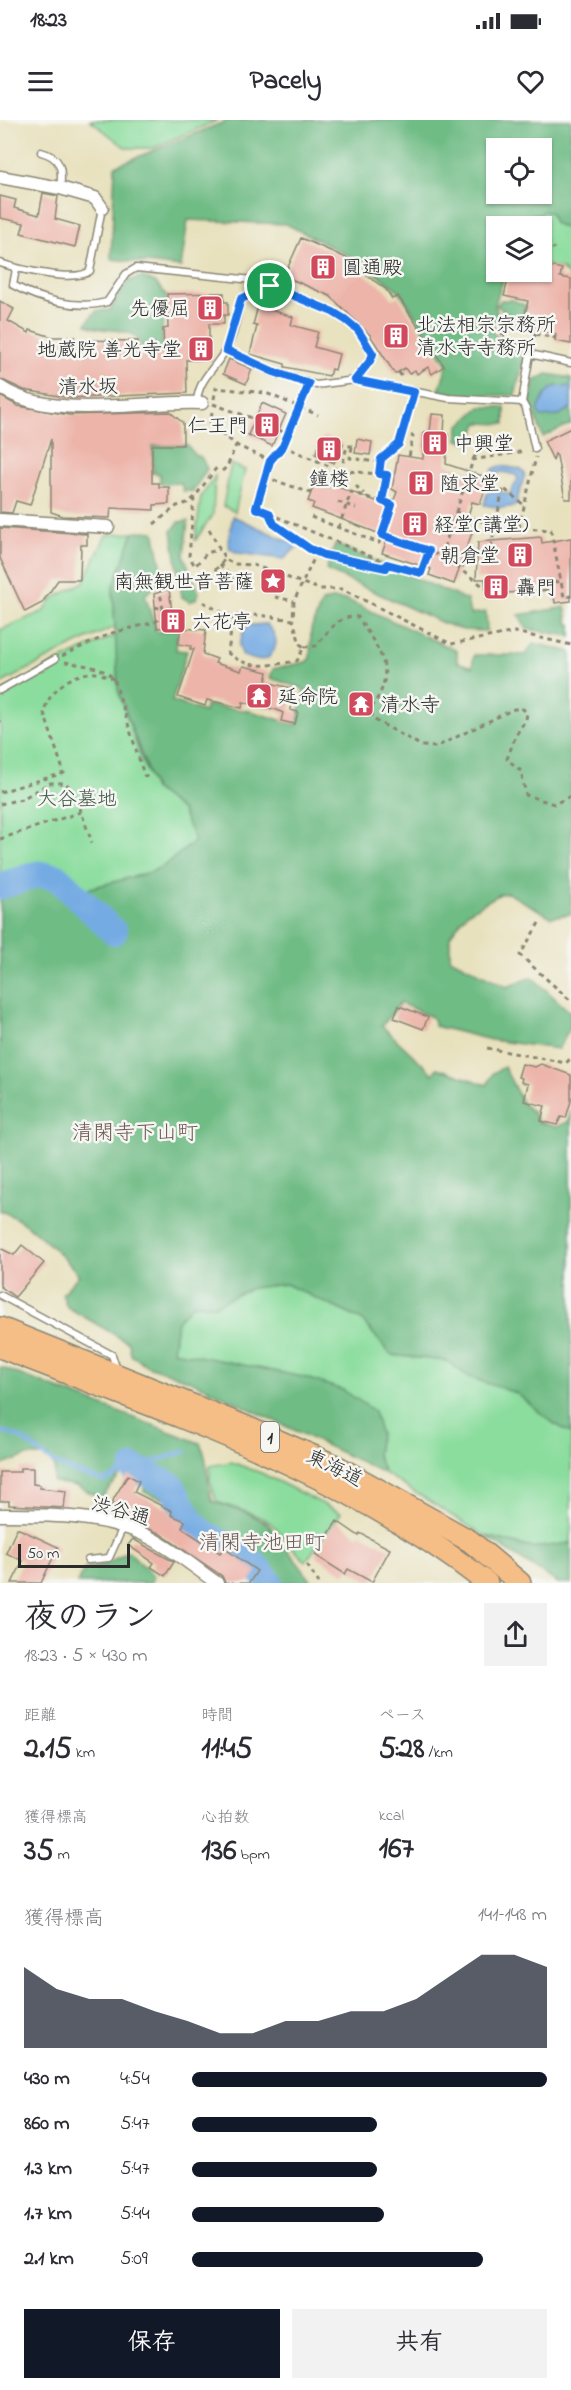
<!DOCTYPE html>
<html lang="ja">
<head>
<meta charset="utf-8">
<style>
	:root { --surface:#fff; --page:#f2f2f3; --text:#2b2b33; --muted:#7c7c81; --accent:#111827 }
	body { margin:0; font-family:"Indie Flower","Klee One",sans-serif; background:var(--page); color:var(--text); height:100vh; display:flex; flex-direction:column; font-size:22px; white-space:nowrap }
	* { box-sizing:border-box; margin:0 }
	p { font-size:20px; color:var(--muted) }
	.icon { flex:none; width:33px; height:33px; fill:none; stroke:currentColor; stroke-width:2; stroke-linecap:round; stroke-linejoin:round }
	.map { position:relative; height:1463px; overflow:hidden }
	.sheet { display:flex; flex-direction:column; background:var(--surface); flex:1 }
	.sheet>* { flex:none }
	.fabs { position:absolute; left:486px; top:18px; display:grid; gap:12px }
	.fabs a { display:grid; place-items:center; width:66px; height:66px; border-radius:0px; background:var(--surface); box-shadow:0 2px 4px #0004; font-size:30px }
	.scale { position:absolute; left:18px; bottom:15px; width:112px; box-sizing:border-box; padding-left:6px; border:3px solid #2b2b2b; border-top:0; font-size:16px; line-height:21px; white-space:nowrap; color:#2b2b2b; -webkit-text-stroke:4px #f6f6f2; paint-order:stroke }
	.pin { position:absolute; display:grid; place-items:center; width:51px; height:51px; color:#fff; margin:-26px; border:3px solid #fff; border-radius:50%; box-shadow:0 2px 6px #0007 }
	.round { display:grid; place-items:center; flex:none; width:63px; height:63px; border-radius:0px; background:var(--page) }
	.headline { display:flex; align-items:center; justify-content:space-between; height:102px; padding:0 24px }
	h1 { font-size:33px; font-weight:700; line-height:45px }
	.stats { display:grid; grid-template-columns:repeat(3,1fr); gap:9px; height:102px; padding:6px 24px }
	.stats div { display:grid; align-content:center }
	.stats b { font-size:30px; font-weight:700 }
	.stats small { font-size:16px; font-weight:400 }
	.stats p { font-size:16px }
	.chart { height:168px; padding:12px 24px }
	.chart p { display:flex; justify-content:space-between }
	.chart svg { width:100%; height:108px; margin-top:6px; fill:var(--accent); opacity:.7 }
	.button { display:flex; gap:12px; margin-top:auto; padding:12px 24px }
	.button a { flex:1; height:69px; border-radius:0px; background:var(--accent); color:#fff; font-size:24px; font-weight:700; line-height:69px; text-align:center }
	.button a+a { background:var(--page); color:var(--text) }
	ul { padding:0 24px; list-style:none; font-size:20px }
	li { display:grid; grid-template-columns:96px 72px 1fr; align-items:center; height:45px }
	li i { height:15px; border-radius:8px; background:var(--accent) }
	.status { display:flex; justify-content:space-between; align-items:center; height:42px; padding:0 30px; background:var(--surface); direction:ltr }
	.status svg { height:16px; fill:currentColor }
	header { display:flex; justify-content:space-between; align-items:center; height:78px; padding:0 24px; background:var(--surface); font-size:27px; font-weight:700 }
	.map>svg:first-child { display:block }
	.green { fill:#8bdd9e; stroke:#5b8464; stroke-width:1.5 }
	.forest { fill:#70bc85; stroke:#4e7458; stroke-width:1.5; fill-rule:evenodd }
	.water { fill:#75abe3; stroke:#506b87; stroke-width:1.5; fill-rule:evenodd }
	.lines { fill:none; stroke-linecap:round; stroke-linejoin:round }
	.stream { stroke:#75abe3; stroke-width:4.5 }
	.river { stroke:#75abe3; stroke-width:27 }
	.building { fill:#edb4a9 }
	.lane-casing { stroke:#8a8674; stroke-width:9 }
	.street-casing { stroke:#8a8674; stroke-width:15 }
	.highway-casing { stroke:#8a8674; stroke-width:24 }
	.path { stroke:#8a8674; stroke-width:3; stroke-dasharray:4.5 4.5; stroke-linecap:butt }
	.lane { stroke:#fff; stroke-width:6 }
	.street { stroke:#fff; stroke-width:12 }
	.highway { stroke:#f6be87; stroke-width:21 }
	.route-casing { stroke:#fff; stroke-width:12 }
	.route { stroke:#1a73e8; stroke-width:8 }
	.labels { text-anchor:middle; stroke-width:5; stroke-linejoin:round; paint-order:stroke }
	.shield { fill:#f6f6f2; stroke:#686867; stroke-width:1.5 }
	.shield-label { font-size:18px; font-weight:bold; fill:#2b2b2b }
	.poi-label { font-size:20px; fill:#2b2b2b; stroke:#f6f6f2; text-anchor:start }
	.street-label { font-size:20px; fill:#2b2b2b; stroke:#f6f6f2 }
	.park-label { font-size:20px; fill:#435848; stroke:#f6f6f2 }
	.neighbourhood-label { font-size:21px; fill:#6f5b57; stroke:#f6f6f2 }
</style>
</head>
<body>
<div class="status"><b>18:23</b><svg viewBox="0 0 49 12"><path d="M0 12V9h3v3zM5 12V6h3v6zM10 12V3h3v9zM15 12V0h3v12zM26 1h20v11H26zM47 4h2v5h-2z"/></svg></div>
<header><svg class="icon" aria-label="menu" viewBox="0 0 24 24"><path d="M4 6h16M4 12h16M4 18h16"/></svg>Pacely<svg class="icon" aria-label="heart" viewBox="0 0 24 24"><path d="M12 20l-8-8c-3-5 5-10 8-4 3-6 11-1 8 4z"/></svg></header>
<div class="map">
<svg width="571" height="1463" viewBox="0 0 571 1463">
	<rect width="100%" height="100%" fill="#f6f6f2"/>
	<filter id="ink" filterUnits="userSpaceOnUse"><feTurbulence type="fractalNoise" baseFrequency=".0167" numOctaves="2"/><feDisplacementMap in="SourceGraphic" scale="12" xChannelSelector="R" yChannelSelector="G"/><feConvolveMatrix kernelMatrix="1 2 1 2 8 2 1 2 1" color-interpolation-filters="sRGB"/></filter>
	<filter id="wash" filterUnits="userSpaceOnUse"><feTurbulence type="fractalNoise" baseFrequency=".008" numOctaves="4" result="noise"/><feDisplacementMap in="SourceGraphic" scale="24" xChannelSelector="R" yChannelSelector="G"/><feGaussianBlur stdDeviation="1.35" result="paint"/><feColorMatrix in="noise" values="0 0 0 0 0 0 0 0 0 0 0 0 0 0 0 0 0 1.4 0 .05"/><feComposite in="paint" operator="in"/></filter>
	<g filter="url(#wash)">
		<rect width="100%" height="100%" fill="#e8e1bd"/>
		<g class="green">
			<path d="M90,0H218L153,28H126Z"/>
			<path d="M524,86L571,97V159L562,149L542,144V106H519Z"/>
			<path d="M231,344L245,350L235,392L223,386Z"/>
			<path d="M215,356L213,394L195,421L201,377Z"/>
			<path d="M133,413L113,468L115,507L76,524L0,564V510L44,491L52,479L84,462L106,415Z"/>
			<path d="M116,515L118,570L141,638L154,669L182,691L196,721L165,745L151,752L69,774L42,746L0,755V573L56,542Z"/>
			<path d="M286,1164L362,1200L391,1235L447,1241L469,1257L516,1273L553,1303L571,1313V1423L532,1428L483,1415L384,1353L377,1335L380,1313L303,1257L173,1231L177,1200L193,1184L215,1185L252,1167Z"/>
			<path d="M231,1342L261,1353L341,1393L306,1441C292,1431 285,1414 270,1403C254,1391 233,1390 216,1381L210,1360V1346Z"/>
		</g>
		<g class="forest">
			<path d="M229,0H571V111L554,103L551,93L543,91L540,95L533,94L529,106H496V152H506L495,184L499,200L489,206L494,214L525,236L515,275L468,276L439,271L447,245L399,171L361,142L286,104L188,100L181,147L111,139L115,46ZM496,28H542V74H496Z"/>
			<path d="M141,157L155,162L167,176L162,209L163,244L143,231C135,200 105,216 86,204L96,191L110,190L128,161Z"/>
			<path d="M501,180H513L530,188L524,189L521,199L524,204L521,205L513,201L497,185Z"/>
			<path d="M547,254L571,258V304L543,317L530,282L534,261Z"/>
			<path d="M480,287H505V304L478,303L472,321L468,323L458,320L459,306Z"/>
			<path d="M187,325L195,335L201,337L207,349L193,371H183L181,363L160,364V354L153,353V326Z"/>
			<path d="M188,401L184,436L199,473L196,479L190,482L182,477L172,411L179,402Z"/>
			<path d="M144,411L153,412L155,415L164,460L145,475L157,512L178,509L176,530L187,531L172,581L204,592L206,585L250,591L297,605L304,569L270,558L273,549L306,542L310,538L311,509L322,482L331,479L347,480L457,531V542L472,547L474,535H525L534,523L571,532V794L551,797L508,773L500,774L467,793L450,816V838L507,867L532,857L571,893V906L558,929L491,920L435,906L432,897L400,883L382,906L433,954L437,948L487,965L493,953L504,947L523,984L533,992L538,1002L556,1007L568,1002L571,991V1313L553,1303L516,1273L469,1257L447,1241L391,1235L362,1200L286,1164L252,1168L215,1185L193,1184L177,1201L173,1231L303,1257L343,1270L374,1291L380,1313L377,1335L384,1353L191,1261L148,1246L131,1235L129,1223L67,1187L62,1174L79,1155C61,1134 26,1099 0,1091V755L42,746L69,774L151,752L165,745L195,721L182,691L154,669L118,570L113,468L133,413Z"/>
			<path d="M335,424L467,480L470,494L486,492L487,511L463,510L443,503L326,450Z"/>
			<path d="M565,487L568,504H571V516L527,509L519,495Z"/>
			<path d="M0,1247L200,1323C210,1341 205,1362 213,1382L250,1394L268,1404L313,1463H271L261,1447L239,1428L212,1413L176,1383L144,1372L145,1355L125,1350L101,1378L77,1366L53,1362L55,1347L48,1336H26L0,1346Z"/>
			<path d="M483,1415L532,1428L571,1423V1463H558Z"/>
			<path d="M128,1431L154,1456L150,1463H77L85,1448L107,1444Z"/>
		</g>
		<g class="water">
			<path d="M556,266L571,267V288L557,296L541,297L538,291C543,279 545,271 556,266Z"/>
			<path d="M500,346L520,349L525,354L515,386L501,388L484,385L493,349ZM503,352L516,355L518,359L510,374L491,371L497,353Z"/>
			<path d="M233,396L298,426L284,439L238,433L230,429L228,421Z"/>
			<path d="M266,504C279,516 279,527 267,539L256,540L243,536L239,526L244,509L251,505Z"/>
		</g>
		<g class="lines">
			<path class="stream" d="M0,1311C28,1317 26,1324 47,1338C64,1350 85,1355 104,1361L133,1348L186,1331"/>
			<g class="river">
				<path d="M0,766L39,754L57,757L114,812"/>
				<path d="M133,1348L171,1365L194,1404L206,1415L234,1428L254,1444L270,1463"/>
			</g>
		</g>
		<g id="blocks">
			<g class="building">
				<path d="M43,73L58,76L55,99L80,106L75,127L21,113L24,103L0,98V76L16,80L14,88L39,95Z"/>
				<path d="M301,118L360,144L357,149L386,169L392,179L398,176L444,246L432,254L428,247L417,254L415,250L409,254L405,248L395,254L370,215L330,176L284,156Z"/>
				<path d="M542,144L562,149L560,157L571,159V224L555,221L556,214L530,209L532,201L524,199L528,181L504,176L510,152H542Z"/>
				<path d="M224,173V182H228V195H224V204H209V240H186L187,273L71,278L24,270L0,259V181L14,189L8,201L29,213L30,210L52,217H75V220L138,221V232H164L163,209L168,208L167,174Z"/>
				<path d="M258,186L293,197L291,205L318,212L314,227L339,234L335,250L331,249L329,256L285,247V244L250,234L257,206L253,205Z"/>
				<path d="M229,239L252,249L246,264L223,254Z"/>
				<path d="M0,276L18,286L69,295L170,292L183,303V325H152V363H159V367H169V384L154,385V390L111,388L110,398L63,396L51,392V319L30,385L16,381L12,393L0,392Z"/>
				<path d="M262,283L286,294L272,326L248,315Z"/>
				<path d="M432,294L445,295L444,313L448,314L446,344L489,358L480,384L472,382L465,407L473,410L454,464L429,455L431,449L382,433L388,417L312,388L314,383L308,381L314,365L320,367L322,361L389,386L392,385L397,372L392,369L398,335L423,339L424,312H430Z"/>
				<path d="M571,308V379H565L557,336L555,334L553,340L544,321Z"/>
				<path d="M324,316L343,324L334,343L315,334Z"/>
				<path d="M357,319L372,322L370,335L355,333Z"/>
				<path d="M0,408L87,414V425H81L80,460H58L42,483L25,492L0,438Z"/>
				<path d="M541,417L542,423L571,418V481L555,483L553,470L506,473V477L487,479L485,459H476L478,422Z"/>
				<path d="M169,469L174,507L157,508L154,474Z"/>
				<path d="M181,508L206,510L203,534L217,539L215,543L241,551L243,546L268,552L266,562L295,569L290,590L298,592L295,604L281,601L283,593L277,590L243,582L242,588L207,580L205,586L178,577L194,529H190L191,526L178,524Z"/>
				<path d="M399,886L428,897L423,909L394,898Z"/>
				<path d="M522,944L535,947L541,944L571,955V981L566,998L561,997L557,1005L541,1001L545,986L524,981L528,964L521,962L522,958L518,957Z"/>
				<path d="M22,1125L44,1143L15,1177L0,1166V1128L14,1135Z"/>
				<path d="M20,1348H33V1364L40,1365V1368L66,1371L64,1388L9,1385V1381H0V1352H20Z"/>
				<path d="M128,1355L139,1361L134,1372L172,1391L171,1395L185,1401L182,1408L220,1433L224,1428L257,1451L249,1463H225L222,1456L159,1413L109,1394L114,1378Z"/>
				<path d="M337,1401L359,1416L360,1413L390,1429L372,1462L348,1449L345,1454L315,1435Z"/>
				<path d="M17,1408L58,1427L41,1463H12L23,1441L6,1433Z"/>
				<path d="M133,1419L174,1442L165,1456L151,1447L154,1443L128,1425Z"/>
			</g>
		</g>
	</g>
	<g filter="url(#ink)">
		<use href="#blocks" fill-opacity="0" stroke="#8a8674" stroke-width="1.5"/>
		<g class="lines">
			<defs>
				<g id="lane">
					<path d="M41,32C61,37 63,49 60,68"/>
					<path d="M0,143C18,149 75,163 90,151L102,88"/>
					<path d="M16,149L13,165C40,180 78,190 107,182L126,154L136,148L253,160L269,166"/>
					<path d="M226,230L274,253L316,265L355,260L448,278L522,282L530,234L571,243"/>
					<path d="M197,282C198,259 215,249 226,229C235,214 237,196 241,179L269,166L333,192L346,200L358,210L373,234L370,241L355,260"/>
					<path d="M522,282L526,289L535,329"/>
					<path d="M0,570L55,539"/>
					<path d="M0,1175L112,1235L117,1250"/>
					<path d="M88,1440L109,1438L123,1407"/>
				</g>
				<g id="street">
					<path d="M0,57L60,68L95,78L102,88"/>
					<path d="M0,267C51,302 141,280 202,283"/>
					<path d="M0,400L108,407"/>
					<path d="M0,1395C48,1395 101,1394 145,1415C170,1427 194,1447 217,1463"/>
				</g>
				<g id="highway">
					<path d="M0,1208L249,1308L336,1346L470,1421L520,1463"/>
					<path d="M0,1227C168,1293 344,1350 487,1463"/>
				</g>
			</defs>
			<use href="#lane" class="lane-casing"/>
			<use href="#street" class="street-casing"/>
			<use href="#highway" class="highway-casing"/>
			<g class="path">
				<path d="M543,113V116L554,129"/>
				<path d="M494,208L522,228"/>
				<path d="M535,214L556,218"/>
				<path d="M532,226L536,210"/>
				<path d="M399,252L403,259"/>
				<path d="M214,279L216,268L266,273L318,295"/>
				<path d="M213,284L255,299"/>
				<path d="M212,292L210,305L238,326L271,341L283,326L305,273"/>
				<path d="M279,310L287,314"/>
				<path d="M402,314L413,316L409,337"/>
				<path d="M283,326L338,350L387,355L382,381"/>
				<path d="M352,327L350,338L381,343"/>
				<path d="M473,339L483,326"/>
				<path d="M271,341L256,388L391,445L421,453L428,431"/>
				<path d="M222,351L227,347L236,325"/>
				<path d="M341,351L347,326H354"/>
				<path d="M379,354L381,339L398,324L412,279"/>
				<path d="M265,357L311,373"/>
				<path d="M356,366L364,374"/>
				<path d="M194,378L189,436L195,446L207,433L220,429"/>
				<path d="M338,382L356,388"/>
				<path d="M456,392L473,340L525,331"/>
				<path d="M269,393L274,404L310,429L324,435L386,448L387,444"/>
				<path d="M311,397L379,423L392,385L351,372L338,409"/>
				<path d="M154,404L177,386L187,383L194,378L217,347"/>
				<path d="M519,408L536,337"/>
				<path d="M209,409L225,439L234,444L253,445L319,469H342L451,524L515,512L571,525"/>
				<path d="M382,415L441,436L486,468"/>
				<path d="M491,427L503,368L524,385"/>
				<path d="M441,436L456,392L495,406L551,410L564,477L571,476"/>
				<path d="M220,444L233,460"/>
				<path d="M462,448L464,439"/>
				<path d="M203,464L225,439"/>
				<path d="M546,464L560,461"/>
				<path d="M506,466H507"/>
				<path d="M159,467L163,489H170"/>
				<path d="M275,477L294,481"/>
				<path d="M203,482L223,493L233,496L259,495L293,500L294,481L317,432"/>
				<path d="M155,487L163,489"/>
				<path d="M233,496L228,533C250,551 270,545 297,541L304,527L300,524L293,500"/>
				<path d="M304,527L316,526C327,513 338,494 358,497C379,531 399,550 371,588L373,599L422,626L436,627L514,589H523L527,593L526,599L516,615L507,639L521,651L526,675L554,684L571,676"/>
				<path d="M62,536L112,513L155,502L172,490L182,489"/>
				<path d="M65,542C81,545 103,546 114,559L144,655L148,658"/>
				<path d="M0,602H1"/>
				<path d="M0,672L64,653L44,593C47,571 74,551 96,553C102,554 109,557 114,559"/>
				<path d="M0,684L22,679L50,663H66L76,677L92,723"/>
				<path d="M0,719L81,692"/>
				<path d="M539,803L520,835L571,881"/>
				<path d="M487,928L566,943L571,938"/>
				<path d="M307,1445L319,1463"/>
			</g>
			<use href="#lane" class="lane"/>
			<use href="#street" class="street"/>
			<use href="#highway" class="highway"/>
		</g>
	</g>
	<g class="lines" filter="url(#ink)">
		<defs>
			<path id="route" d="M270,166L333,192L346,200L358,210L373,234L370,241L355,260L414,272L399,324L381,339L379,354L387,355L382,381L392,385L382,415L429,431L421,453L387,444L386,448L324,435L310,429L274,404L269,393L256,388L270,341L283,326L309,264L274,252L226,230L241,179Z"/>
		</defs>
		<use href="#route" class="route-casing"/>
		<use href="#route" class="route"/>
	</g>
	<defs>
		<symbol id="building-square" viewBox="-11 -11 22 22"><rect x="-9" y="-9" width="18" height="18" rx="4" fill="#d1495b" stroke="#f6f6f2"/><path d="M-4-6H4V6H1V3H-1V6H-4ZM-2.5-4.3h1.7v1.8h-1.7ZM.8-4.3h1.7v1.8H.8ZM-2.5-1h1.7V.8h-1.7ZM.8-1h1.7V.8H.8Z" fill="#fff"/></symbol>
		<symbol id="sight-square" viewBox="-11 -11 22 22"><rect x="-9" y="-9" width="18" height="18" rx="4" fill="#d1495b" stroke="#f6f6f2"/><path d="M0-6L1.8-2.2L6-1.7L2.9 1.2L3.7 5.4L0 3.3L-3.7 5.4L-2.9 1.2L-6-1.7L-1.8-2.2Z" fill="#fff"/></symbol>
		<symbol id="temple-square" viewBox="-11 -11 22 22"><rect x="-9" y="-9" width="18" height="18" rx="4" fill="#d1495b" stroke="#f6f6f2"/><path d="M0-6L5-2H3V0L6.5 2.5H4V6H1.5V3h-3V6H-4V2.5H-6.5L-3 0V-2H-5Z" fill="#fff"/></symbol>
	</defs>
	<g fill-rule="evenodd">
		<use href="#building-square" x="308" y="132" width="30" height="30"/>
		<use href="#building-square" x="195" y="173" width="30" height="30"/>
		<use href="#building-square" x="381" y="201" width="30" height="30"/>
		<use href="#building-square" x="186" y="214" width="30" height="30"/>
		<use href="#building-square" x="252" y="290" width="30" height="30"/>
		<use href="#building-square" x="420" y="308" width="30" height="30"/>
		<use href="#building-square" x="314" y="314" width="30" height="30"/>
		<use href="#building-square" x="406" y="348" width="30" height="30"/>
		<use href="#building-square" x="400" y="389" width="30" height="30"/>
		<use href="#building-square" x="505" y="420" width="30" height="30"/>
		<use href="#sight-square" x="258" y="446" width="30" height="30"/>
		<use href="#building-square" x="481" y="452" width="30" height="30"/>
		<use href="#building-square" x="158" y="486" width="30" height="30"/>
		<use href="#temple-square" x="244" y="561" width="30" height="30"/>
		<use href="#temple-square" x="346" y="569" width="30" height="30"/>
	</g>
	<g class="labels">
		<rect class="shield" x="261" y="1302" width="18" height="30" rx="4.5"/>
		<g class="shield-label">
			<text x="270" y="1323">1</text>
		</g>
		<g class="poi-label">
			<text x="342" y="154">圓通殿</text>
			<text x="190" y="195" text-anchor="end">先優屈</text>
			<text x="416" y="211">北法相宗宗務所<tspan x="416" dy="23">清水寺寺務所</tspan></text>
			<text x="182" y="236" text-anchor="end">地蔵院 善光寺堂</text>
			<text x="248" y="312" text-anchor="end">仁王門</text>
			<text x="454" y="330">中興堂</text>
			<text x="329" y="365" text-anchor="middle">鐘楼</text>
			<text x="440" y="370">随求堂</text>
			<text x="434" y="411">経堂(講堂)</text>
			<text x="500" y="442" text-anchor="end">朝倉堂</text>
			<text x="254" y="468" text-anchor="end">南無観世音菩薩</text>
			<text x="516" y="474">轟門</text>
			<text x="192" y="508">六花亭</text>
			<text x="278" y="583">延命院</text>
			<text x="380" y="591">清水寺</text>
		</g>
		<g class="street-label">
			<text transform="translate(88 266) rotate(-1)" y="7">清水坂</text>
			<text transform="translate(335 1347) rotate(26)" y="7">東海道</text>
			<text transform="translate(121 1390) rotate(16)" y="7">渋谷通</text>
		</g>
		<g class="park-label">
			<text x="77" y="685">大谷墓地</text>
		</g>
		<g class="neighbourhood-label">
			<text x="135" y="1019">清閑寺下山町</text>
			<text x="262" y="1429">清閑寺池田町</text>
		</g>
	</g>
</svg>
<div class="fabs">
<a><svg class="icon" aria-label="locate" viewBox="0 0 24 24"><circle cx="12" cy="12" r="6"/><path d="M12 2v4M12 18v4M2 12h4M18 12h4"/></svg></a>
<a><svg class="icon" aria-label="layers" viewBox="0 0 24 24"><path d="M12 4l9 5-9 5-9-5zM3 14l9 5 9-5"/></svg></a>
</div>
<div class="scale">50 m</div>
<div class="pin" style="left:270px;top:166px;background:#1e9e55"><svg class="icon" aria-label="arrive" viewBox="0 0 24 24"><path d="M6 21V4h12l-3 4 3 4H6"/></svg></div>
</div>
<section class="sheet">
<div class="headline"><div><h1>夜のラン</h1><p>18:23 · 5 × 430 m</p></div><a class="round"><svg class="icon" aria-label="share" viewBox="0 0 24 24"><path d="M12 15V3M7 8l5-5 5 5M5 13v7h14v-7"/></svg></a></div>
<div class="stats">
<div><p>距離</p><b>2.15<small> km</small></b></div>
<div><p>時間</p><b>11:45</b></div>
<div><p>ペース</p><b>5:28<small> /km</small></b></div>
</div>
<div class="stats">
<div><p>獲得標高</p><b>35<small> m</small></b></div>
<div><p>心拍数</p><b>136<small> bpm</small></b></div>
<div><p>kcal</p><b>167</b></div>
</div>
<div class="chart"><p><span>獲得標高</span>141–148 m</p>
<svg viewBox="0 0 160 44" preserveAspectRatio="none"><path d="M0 44V11L10 20L20 24L30 24L40 29L50 33L60 38L70 38L80 33L90 33L100 29L110 29L120 24L130 15L140 6L150 6L160 11V44z"/></svg>
</div>
<ul>
<li><b>430 m</b>4:54<i style="width:100%"></i></li>
<li><b>860 m</b>5:47<i style="width:52%"></i></li>
<li><b>1.3 km</b>5:47<i style="width:52%"></i></li>
<li><b>1.7 km</b>5:44<i style="width:54%"></i></li>
<li><b>2.1 km</b>5:09<i style="width:82%"></i></li>
</ul>
<div class="button"><a>保存</a><a>共有</a></div>
</section>
</body>
</html>
